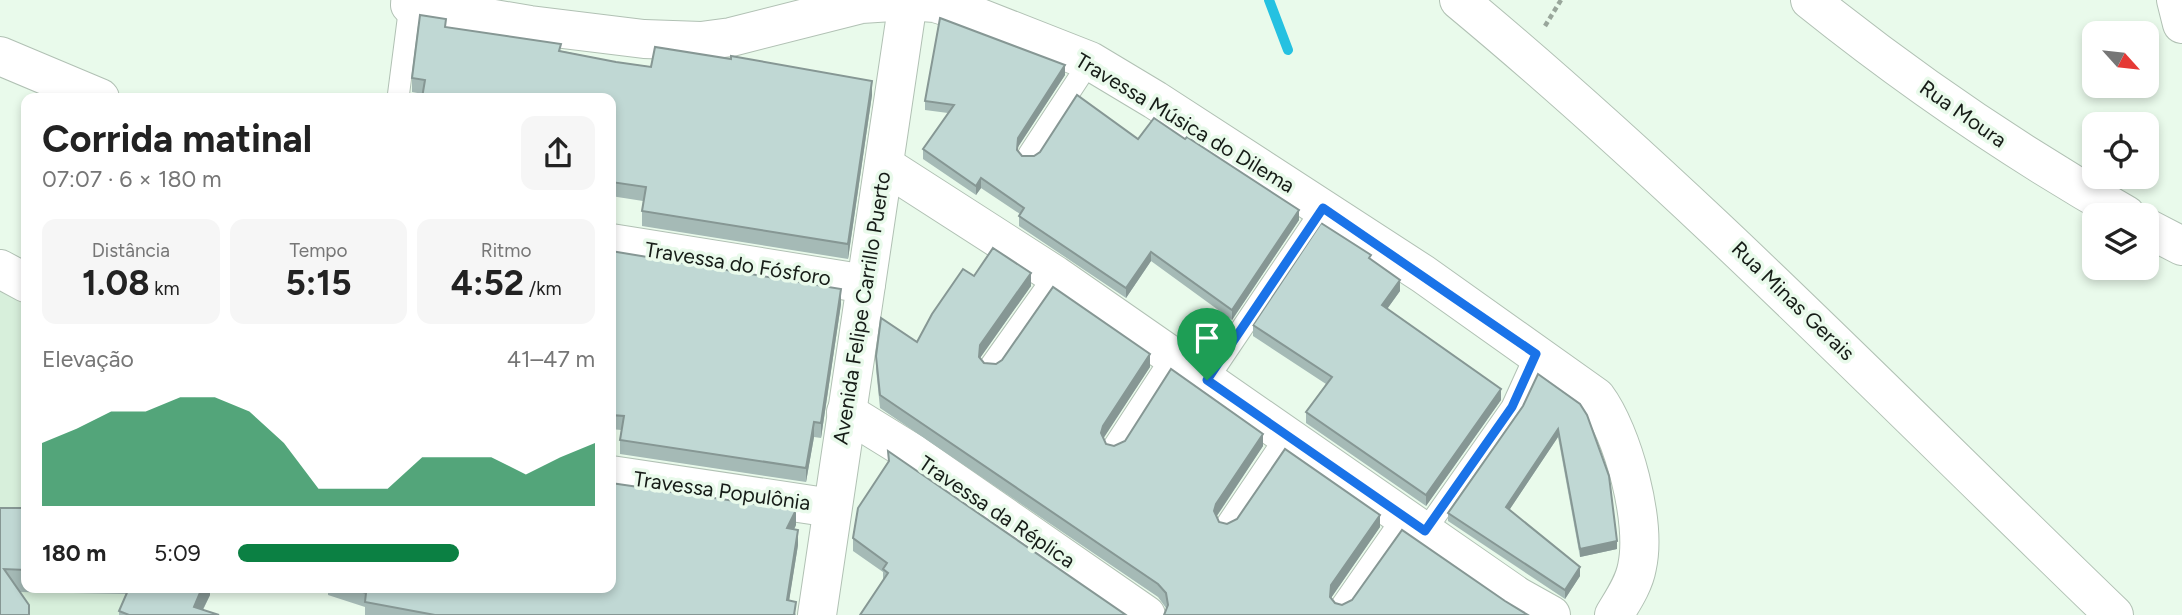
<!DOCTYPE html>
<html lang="pt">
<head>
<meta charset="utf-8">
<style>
	:root { --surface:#fff; --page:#f6f6f6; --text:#222; --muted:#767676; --accent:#0b8043 }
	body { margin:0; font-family:Figtree,sans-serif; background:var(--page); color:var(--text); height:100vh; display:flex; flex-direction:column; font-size:26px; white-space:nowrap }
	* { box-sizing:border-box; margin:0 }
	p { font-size:23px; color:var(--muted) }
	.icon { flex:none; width:38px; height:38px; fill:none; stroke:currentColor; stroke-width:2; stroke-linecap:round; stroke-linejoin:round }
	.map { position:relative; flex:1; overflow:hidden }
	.details { position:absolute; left:21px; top:93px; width:595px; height:500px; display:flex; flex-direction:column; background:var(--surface); border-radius:14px; box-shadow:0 4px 10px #0003 }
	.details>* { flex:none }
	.needle { width:46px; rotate:117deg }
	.fabs { position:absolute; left:2082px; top:21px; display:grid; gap:14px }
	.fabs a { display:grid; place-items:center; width:77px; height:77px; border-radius:14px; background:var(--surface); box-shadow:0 4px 10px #0003; font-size:35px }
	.pin { position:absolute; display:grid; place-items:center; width:60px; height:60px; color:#fff; margin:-72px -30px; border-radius:50% 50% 50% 0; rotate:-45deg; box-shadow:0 0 7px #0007 }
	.pin .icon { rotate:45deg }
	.round { display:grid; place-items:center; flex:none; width:74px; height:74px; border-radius:14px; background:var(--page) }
	.head { display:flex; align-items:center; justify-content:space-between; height:119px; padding:0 21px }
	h1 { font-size:38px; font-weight:700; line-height:52px }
	.figures { display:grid; grid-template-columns:repeat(3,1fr); gap:10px; height:119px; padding:7px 21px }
	.figures div { display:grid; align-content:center; border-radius:14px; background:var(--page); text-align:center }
	.figures b { font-size:35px; font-weight:700 }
	.figures small { font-size:19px; font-weight:400 }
	.figures p { font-size:19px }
	.chart { height:196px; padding:14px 21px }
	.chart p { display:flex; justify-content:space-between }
	.chart svg { width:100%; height:126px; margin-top:7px; fill:var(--accent); opacity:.7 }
	ul { padding:0 21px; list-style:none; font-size:23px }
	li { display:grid; grid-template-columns:112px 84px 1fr; align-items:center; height:52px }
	li i { height:18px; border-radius:9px; background:var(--accent) }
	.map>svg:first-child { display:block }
	.built { fill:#d7efdb }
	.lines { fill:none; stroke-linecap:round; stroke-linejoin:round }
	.stream { stroke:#25c1e1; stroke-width:10 }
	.lane-casing { stroke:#b1c1b4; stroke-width:23 }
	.street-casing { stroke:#b1c1b4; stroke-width:40 }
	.path { stroke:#99a69b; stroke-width:4.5; stroke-dasharray:5 3.5; stroke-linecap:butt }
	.lane { stroke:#fff; stroke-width:21 }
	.street { stroke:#fff; stroke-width:38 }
	.wall { fill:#a5bab6 }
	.shaded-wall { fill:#869794 }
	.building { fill:#c0d8d4; stroke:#869794; stroke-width:2 }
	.route-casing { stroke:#fff; stroke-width:14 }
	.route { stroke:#1a73e8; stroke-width:9 }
	.labels { text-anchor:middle; stroke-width:7; stroke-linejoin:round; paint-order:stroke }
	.street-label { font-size:21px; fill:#161c17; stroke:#e9faeb }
</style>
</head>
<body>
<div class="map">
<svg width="2182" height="615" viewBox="0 0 2182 615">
	<rect width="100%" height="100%" fill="#e9faeb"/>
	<path class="built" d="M0,288L26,300V588H131L119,615H0Z"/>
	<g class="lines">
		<path class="stream" d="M1269,0L1288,50"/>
		<defs>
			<g id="lane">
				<path d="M398,98L410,5L402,1"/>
				<path d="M1029,154L1090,61"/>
				<path d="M991,365L1055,275"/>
				<path d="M1207,380L1323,208"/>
				<path d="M1114,446L1172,357"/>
				<path d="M1227,524L1287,435"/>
				<path d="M1425,531L1512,407L1536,354"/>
				<path d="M1342,605L1404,516"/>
			</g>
			<g id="street">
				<path d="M1459,0C1690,192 1898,407 2114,615"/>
				<path d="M1810,0C1911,81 2013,151 2126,215"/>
				<path d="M2176,0L2182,24"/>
				<path d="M410,5L530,25L644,39L701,41L731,37L861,4L908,1L935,3L970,14L1090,61L1155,100L1423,274L1596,397C1623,433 1647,522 1637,567C1634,584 1623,600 1614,615"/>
				<path d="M0,56L100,98"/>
				<path d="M884,165L1055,275L1517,596L1551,615"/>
				<path d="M2147,228L2182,246"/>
				<path d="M611,243L866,284"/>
				<path d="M0,269L26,283"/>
				<path d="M846,412L914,454L1146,615"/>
				<path d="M611,475L832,508"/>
				<path d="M817,615L908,1"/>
			</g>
		</defs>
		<use href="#lane" class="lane-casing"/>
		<use href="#street" class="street-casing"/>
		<path class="path" d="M1545,26L1561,0"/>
		<use href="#lane" class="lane"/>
		<use href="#street" class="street"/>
	</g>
	<g class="wall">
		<path d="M446,27L616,62L872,95L848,259L642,226V211L643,201L611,196V98L423,94L412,92V78Z"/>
		<path d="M1065,75L1018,147V150L1022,156H1034L1138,139L1299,220L1232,320L1151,261L1126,298L1019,226V216L1020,214L981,188L976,195L923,159V149L948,113L925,110V101Z"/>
		<path d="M611,251L841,304L821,438L814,437L806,482L620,454V440L621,430L611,429Z"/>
		<path d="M1371,259L1400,291L1387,309L1501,400L1426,506L1306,423V412L1326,384L1253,336V325Z"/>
		<path d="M974,276L1031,286L980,358L984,363L1150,367L1103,438L1106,444L1114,446H1263L1217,516L1219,522L1227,524L1380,527L1331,598L1335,603L1342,605L1505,601L1528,615L1166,608L1158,597L880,408L876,369V356L917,342Z"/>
		<path d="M1538,374L1617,549L1580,557L1558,437L1509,510L1580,576L1565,599L1448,521V513L1523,406Z"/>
		<path d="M888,451L1126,615L883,581V572L853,551V538L888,463Z"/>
		<path d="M0,508H26V588H210V595L203,610L219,615H119V611L126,594L20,592L0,615Z"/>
		<path d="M796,525L794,530L798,545L789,600L796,615H365V607L328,595V588H611Z"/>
	</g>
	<g class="shaded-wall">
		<path d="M1065,65V75L1018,147L1017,159L1018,138Z"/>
		<path d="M872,81V95L848,259V244Z"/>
		<path d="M981,178V188L976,195V186Z"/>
		<path d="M1299,210V220L1232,320V310Z"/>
		<path d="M1151,252V261L1126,298V288Z"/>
		<path d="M1031,273V286L980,358L979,357L980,345Z"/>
		<path d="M1400,280V291L1382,316V305Z"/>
		<path d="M841,289V304L821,438V423Z"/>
		<path d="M1150,354V367L1103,439L1101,433L1103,426Z"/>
		<path d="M1501,389V400L1426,506V495Z"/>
		<path d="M814,422V437L806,482V468Z"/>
		<path d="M1558,429V437L1506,515V507Z"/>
		<path d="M1263,434V446L1216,517L1214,511L1216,504Z"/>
		<path d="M796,510V525L787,543V528Z"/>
		<path d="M1380,515V527L1331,598L1330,597L1331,585Z"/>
		<path d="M798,530V545L787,614V600Z"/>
		<path d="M1617,541V549L1580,557V549Z"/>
		<path d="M1580,567V576L1565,599V590Z"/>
		<path d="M202,588H210V595L200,615L194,607Z"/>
	</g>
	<g class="building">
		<path d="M420,15L446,19L445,27L561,44L559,51L616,62L651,67L655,47L731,59V56L872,81L848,244L642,211L646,187L611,182V98H422L425,80L412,78Z"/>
		<path d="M940,18L1065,65L1018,138L1017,150L1022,156H1034L1040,152L1077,95L1138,139L1154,118L1185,139L1187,137L1299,210L1232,310L1151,252L1126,288L1019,216L1024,208L981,178L976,186L923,149L954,105L925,101Z"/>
		<path d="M1321,223L1371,255L1369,258L1400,280L1382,305L1501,389L1426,495L1306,412L1332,377L1253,325Z"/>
		<path d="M993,248L1031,273L980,345L979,357L984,363L996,364L1002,360L1053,287L1150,354L1103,426L1101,433L1106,444L1114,446L1125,441L1171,369L1263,434L1216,504L1214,511L1219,522L1227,524L1237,519L1285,449L1380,515L1331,585L1330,597L1335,603L1342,605L1352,600L1402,530L1505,601L1528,615H1164L1168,605L1166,593L1158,584L880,395L876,356L881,318L917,342L932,314L963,269L974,276Z"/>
		<path d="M611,251L841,289L821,423L814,422L806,468L620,440L624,416L611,415Z"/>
		<path d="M1538,374L1580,404L1587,415L1609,476L1617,541L1580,549L1558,429L1506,507L1580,567L1565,590L1448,513L1523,406Z"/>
		<path d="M888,451L1126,615H860L888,573L883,569L887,563L853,538L858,508L889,461Z"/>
		<path d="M611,483L796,510L787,528L798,530L787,600L796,602L794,615H435L365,602L366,593L350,588H611Z"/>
		<path d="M0,508H26V570L4,569L29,605V615H0Z"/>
		<path d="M129,588H202L194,607L219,615H129L119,611Z"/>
	</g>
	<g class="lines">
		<defs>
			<path id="route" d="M1323,208L1536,354L1512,407L1425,531L1207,380Z"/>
		</defs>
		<use href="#route" class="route-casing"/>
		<use href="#route" class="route"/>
	</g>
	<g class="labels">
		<g class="street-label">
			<text transform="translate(1963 114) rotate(35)" y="7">Rua Moura</text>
			<text transform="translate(1185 123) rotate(31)" y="7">Travessa Música do Dilema</text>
			<text transform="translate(738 264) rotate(9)" y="7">Travessa do Fósforo</text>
			<text transform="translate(1793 301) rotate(44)" y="7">Rua Minas Gerais</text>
			<text transform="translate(862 308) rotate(-81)" y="7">Avenida Felipe Carrillo Puerto</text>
			<text transform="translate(722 491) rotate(8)" y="7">Travessa Populônia</text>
			<text transform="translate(997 512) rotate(34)" y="7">Travessa da Réplica</text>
		</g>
	</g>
</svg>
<div class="fabs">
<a><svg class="needle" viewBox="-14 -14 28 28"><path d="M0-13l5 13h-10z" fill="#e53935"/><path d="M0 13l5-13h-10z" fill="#767676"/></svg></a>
<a><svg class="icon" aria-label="locate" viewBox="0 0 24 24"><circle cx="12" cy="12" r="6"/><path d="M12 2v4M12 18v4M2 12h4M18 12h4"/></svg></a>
<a><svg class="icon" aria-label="layers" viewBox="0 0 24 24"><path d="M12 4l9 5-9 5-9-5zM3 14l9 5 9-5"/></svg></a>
</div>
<div class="pin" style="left:1207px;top:380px;background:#1e9e55"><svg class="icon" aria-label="arrive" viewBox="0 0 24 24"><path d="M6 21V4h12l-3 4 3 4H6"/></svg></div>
<section class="details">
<div class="head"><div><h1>Corrida matinal</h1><p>07:07 · 6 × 180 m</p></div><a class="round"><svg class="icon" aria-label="share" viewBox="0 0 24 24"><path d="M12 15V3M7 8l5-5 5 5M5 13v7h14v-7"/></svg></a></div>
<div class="figures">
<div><p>Distância</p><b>1.08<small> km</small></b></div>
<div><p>Tempo</p><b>5:15</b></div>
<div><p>Ritmo</p><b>4:52<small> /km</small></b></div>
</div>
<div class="chart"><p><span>Elevação</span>41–47 m</p>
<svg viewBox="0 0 160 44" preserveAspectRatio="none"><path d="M0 44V22L10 17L20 11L30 11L40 6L50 6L60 11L70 22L80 38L90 38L100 38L110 27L120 27L130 27L140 33L150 27L160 22V44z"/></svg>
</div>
<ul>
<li><b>180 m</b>5:09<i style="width:62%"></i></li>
</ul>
</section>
</div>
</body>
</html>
